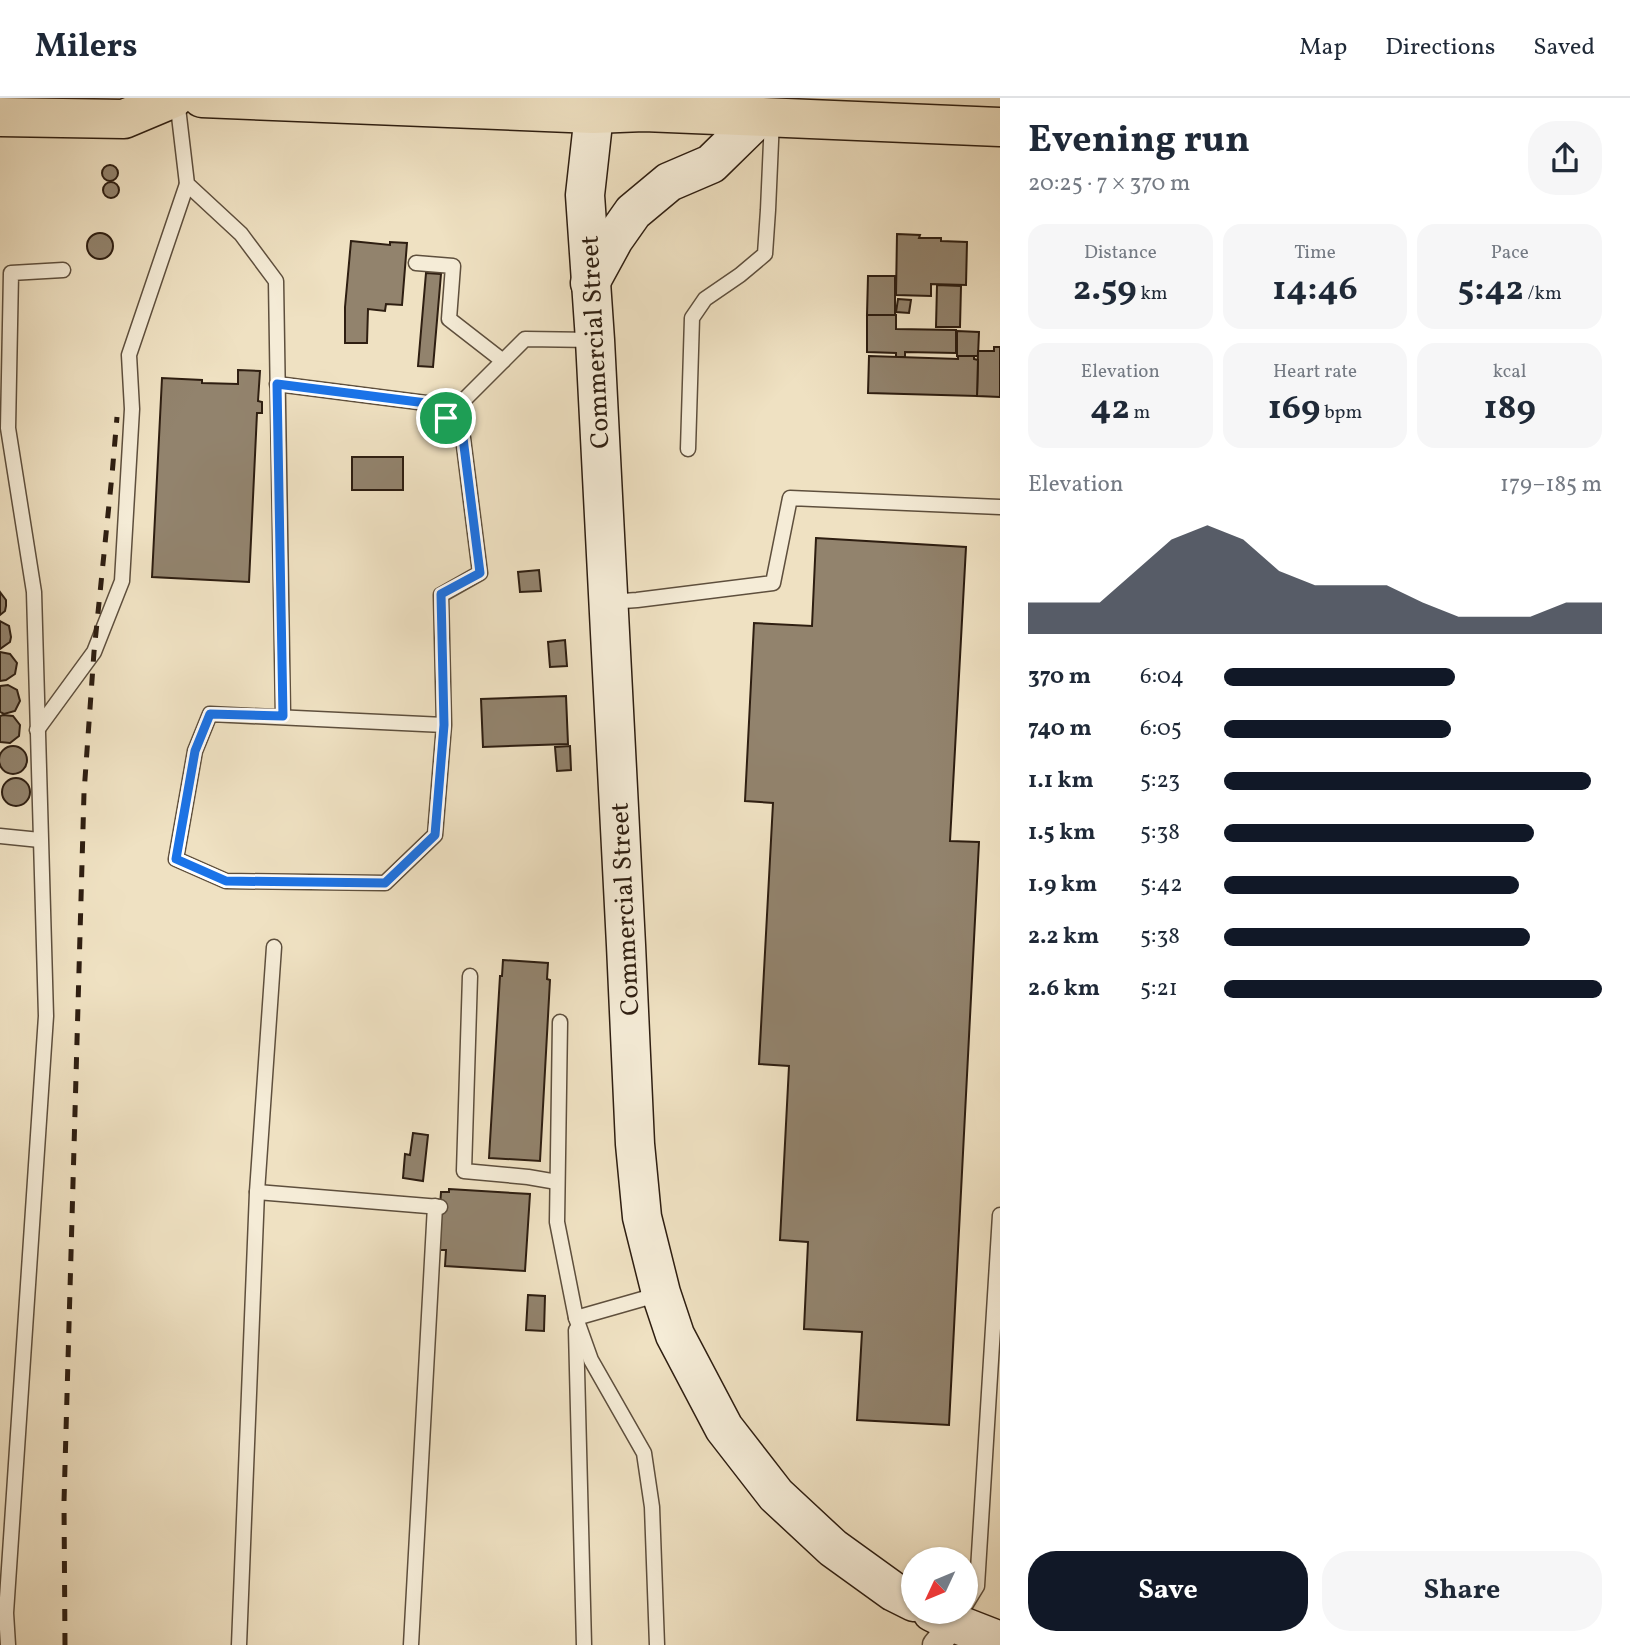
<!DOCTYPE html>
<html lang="en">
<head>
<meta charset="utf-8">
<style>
	:root { --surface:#fff; --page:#f6f6f7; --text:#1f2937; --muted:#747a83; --line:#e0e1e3; --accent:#111827 }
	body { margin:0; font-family:Vollkorn,serif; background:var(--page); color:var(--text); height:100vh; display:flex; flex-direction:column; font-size:26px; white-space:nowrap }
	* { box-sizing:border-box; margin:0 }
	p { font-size:23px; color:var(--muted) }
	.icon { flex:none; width:38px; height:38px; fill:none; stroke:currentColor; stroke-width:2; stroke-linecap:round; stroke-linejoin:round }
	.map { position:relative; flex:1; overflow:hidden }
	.panel { display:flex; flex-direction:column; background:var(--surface); width:630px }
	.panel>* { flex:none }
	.needle { width:46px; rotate:226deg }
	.fabs { position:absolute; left:901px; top:1449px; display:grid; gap:14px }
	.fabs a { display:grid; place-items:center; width:77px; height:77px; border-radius:50%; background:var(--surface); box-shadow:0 2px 5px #0004; font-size:35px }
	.pin { position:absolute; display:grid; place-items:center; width:60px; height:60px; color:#fff; margin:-30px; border:4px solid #fff; border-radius:50%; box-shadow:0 2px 7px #0007 }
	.round { display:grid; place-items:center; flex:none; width:74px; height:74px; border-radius:28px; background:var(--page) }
	.head { display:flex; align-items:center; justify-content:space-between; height:119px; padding:0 28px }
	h1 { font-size:38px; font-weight:700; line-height:52px }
	.stats { display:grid; grid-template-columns:repeat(3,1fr); gap:10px; height:119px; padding:7px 28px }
	.stats div { display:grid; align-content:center; border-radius:18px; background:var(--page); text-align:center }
	.stats b { font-size:35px; font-weight:700 }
	.stats small { font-size:19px; font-weight:400 }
	.stats p { font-size:19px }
	.chart { height:196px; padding:14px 28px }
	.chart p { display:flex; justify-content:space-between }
	.chart svg { width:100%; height:126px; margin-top:7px; fill:var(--accent); opacity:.7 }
	.cta { display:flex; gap:14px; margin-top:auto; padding:14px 28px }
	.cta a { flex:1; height:80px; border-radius:28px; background:var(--accent); color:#fff; font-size:28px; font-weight:700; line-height:80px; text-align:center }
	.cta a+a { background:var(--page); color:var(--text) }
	ul { padding:0 28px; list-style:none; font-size:23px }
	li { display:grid; grid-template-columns:112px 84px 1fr; align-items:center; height:52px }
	li i { height:18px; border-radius:9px; background:var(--accent) }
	header { display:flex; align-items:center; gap:42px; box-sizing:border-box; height:98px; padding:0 35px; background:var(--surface); border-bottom:2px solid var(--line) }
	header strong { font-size:33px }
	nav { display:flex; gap:38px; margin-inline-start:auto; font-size:24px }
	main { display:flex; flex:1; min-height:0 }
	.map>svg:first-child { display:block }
	.building { fill:#92836d; stroke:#2e1e11; stroke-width:2 }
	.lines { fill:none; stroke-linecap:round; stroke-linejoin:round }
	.service-casing { stroke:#5e4f3d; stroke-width:17 }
	.minor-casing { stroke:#5e4f3d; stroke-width:29 }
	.secondary-casing { stroke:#2e1e11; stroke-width:41 }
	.primary-casing { stroke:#2e1e11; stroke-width:41 }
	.service { stroke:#f5ecd7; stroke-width:14 }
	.minor { stroke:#f5ecd7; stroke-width:26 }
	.secondary { stroke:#f5ecd7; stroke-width:38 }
	.primary { stroke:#efe1c2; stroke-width:38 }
	.rail { stroke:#2e1e11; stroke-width:5; stroke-dasharray:12 12; stroke-linecap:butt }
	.route-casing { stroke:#fff; stroke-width:14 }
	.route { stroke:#1a73e8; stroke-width:9 }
	.labels { text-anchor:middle; stroke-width:6; stroke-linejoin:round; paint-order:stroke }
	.street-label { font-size:26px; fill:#2e1e11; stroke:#f5ecd7 }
</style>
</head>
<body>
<header>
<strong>Milers</strong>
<nav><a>Map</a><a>Directions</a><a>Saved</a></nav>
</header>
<main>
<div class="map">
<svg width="1000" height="1547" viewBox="0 0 1000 1547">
	<rect width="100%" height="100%" fill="#efe1c2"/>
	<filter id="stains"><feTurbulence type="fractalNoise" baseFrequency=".00286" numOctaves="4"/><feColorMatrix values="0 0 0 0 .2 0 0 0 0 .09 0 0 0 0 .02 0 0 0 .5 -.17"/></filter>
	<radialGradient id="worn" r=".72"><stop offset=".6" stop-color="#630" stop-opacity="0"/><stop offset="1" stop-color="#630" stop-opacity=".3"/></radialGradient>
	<g class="building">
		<circle cx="110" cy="75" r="8"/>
		<circle cx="111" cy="92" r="8"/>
		<circle cx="100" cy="148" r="13"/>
		<path d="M897,136L920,137L919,140H941V143L967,144L966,187L931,186V198L896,197Z"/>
		<path d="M351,143L390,147V144L407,145L402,207L386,206L385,213L368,211L367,245H345V209Z"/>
		<path d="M426,175L441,176L433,269L418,268Z"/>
		<path d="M868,178H895V217H867Z"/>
		<path d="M937,187L961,188L960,229H936Z"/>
		<path d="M898,201L911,202L909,215L896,214Z"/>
		<path d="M867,217H896V231L956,232V255L905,254V259H896V255L867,254Z"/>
		<path d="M957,233L979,234L978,258H957Z"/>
		<path d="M994,249H1000V299L977,298L978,253H994Z"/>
		<path d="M869,258L958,261V258H974V261L978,262L977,298L868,295Z"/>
		<path d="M238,272L260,273L258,303L262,304V315H257L249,484L152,479L162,280L202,282V285L238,286Z"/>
		<rect x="352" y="359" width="51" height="33"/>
		<path d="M816,440L966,449L950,743L979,744L949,1327L857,1322L862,1234L804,1231L808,1144L780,1142L789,968L759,966L773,705L745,703L754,525L812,528Z"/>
		<path d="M539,472L541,493L520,494L518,474Z"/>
		<path d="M0,494L6,502V508L5,513L0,517Z"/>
		<path d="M0,523L9,528L11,539L10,544L0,551Z"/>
		<path d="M565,542L567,568L550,569L548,544Z"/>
		<path d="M0,554L10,556L17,565L15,576L6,582L0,583Z"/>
		<path d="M8,587L17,592L20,603L15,613L4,616L0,614V588Z"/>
		<path d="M566,598L568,646L483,649L481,601Z"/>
		<path d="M3,617L13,618L20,627L19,638L10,645L0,644V618Z"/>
		<circle cx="13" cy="662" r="14"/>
		<path d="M570,648L571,672L557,673L555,649Z"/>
		<circle cx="16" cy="694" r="14"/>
		<path d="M503,862L548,865L547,881L550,882L540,1063L489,1060L500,878H502Z"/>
		<path d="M413,1035L428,1037L423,1083L403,1080L405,1056L410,1057Z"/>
		<path d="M449,1091L530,1096L525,1173L445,1168L446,1152H437L441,1094H449Z"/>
		<path d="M528,1197L545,1198L544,1233L526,1232Z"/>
	</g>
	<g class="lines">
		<defs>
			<g id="service">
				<path d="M177,1L187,86L241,136L276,183L283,618"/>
				<path d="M416,165L453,168L449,221L503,263"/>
				<path d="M277,286L434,306L463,340L480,475L441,497L444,627L210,616L195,653L176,761L226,783L385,785L435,737L444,627"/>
				<path d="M446,320L525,241L594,242"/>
				<path d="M688,351L692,220L705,201L740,177L765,156L768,112L772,21"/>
				<path d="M609,504L637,502L773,485L790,400L1000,409"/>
				<path d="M37,632L94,554L122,483L132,311L129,257L187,86"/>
				<path d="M0,738L40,742"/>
				<path d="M470,878L464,1073L528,1079L557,1084"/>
				<path d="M560,924L557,1124L576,1220L591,1262L644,1355L652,1409L657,1547"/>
				<path d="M257,1094L440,1109"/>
				<path d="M576,1220L660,1196"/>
				<path d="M576,1232L584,1547"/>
				<path d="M966,1506L977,1488L1000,1117"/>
				<path d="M8,1547L6,1515L46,918L34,494L8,330L11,175L63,172"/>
				<path d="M239,1547L257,1094L274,849"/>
				<path d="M411,1547L435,1108"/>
			</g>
			<path id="minor" d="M936,1547L954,1525"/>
			<g id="secondary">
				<path d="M594,16L585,97L595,242L626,847L635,1046L642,1119L661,1195L675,1237L724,1330L776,1397L833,1450L894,1494L914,1504"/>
				<path d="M590,185L614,141L633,114L669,84L711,66L759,19"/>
				<path d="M932,1514L954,1525L1000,1543"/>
			</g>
			<g id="primary">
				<path d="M202,0L594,16L644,14L1000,29"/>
				<path d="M0,19L124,21L174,0"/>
			</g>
		</defs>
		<use href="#service" class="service-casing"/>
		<use href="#minor" class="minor-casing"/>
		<use href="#secondary" class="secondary-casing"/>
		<use href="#primary" class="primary-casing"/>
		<use href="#service" class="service"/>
		<use href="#minor" class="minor"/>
		<use href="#secondary" class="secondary"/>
		<use href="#primary" class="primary"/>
		<path class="rail" d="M65,1547L64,1404L84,695L94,554L112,377L117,319"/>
	</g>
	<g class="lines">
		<defs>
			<path id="route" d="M277,286L434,306L463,340L480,475L441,496L444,627L435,737L385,785L226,783L176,761L195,653L210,616L283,618Z"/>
		</defs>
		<use href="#route" class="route-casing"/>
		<use href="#route" class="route"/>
	</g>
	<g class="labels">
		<g class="street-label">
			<text transform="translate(594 244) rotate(-93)" y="9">Commercial Street</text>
			<text transform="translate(624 811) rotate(-93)" y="9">Commercial Street</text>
		</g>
	</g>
	<rect width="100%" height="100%" filter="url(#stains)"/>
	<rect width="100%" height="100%" fill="url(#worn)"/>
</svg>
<div class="fabs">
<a><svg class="needle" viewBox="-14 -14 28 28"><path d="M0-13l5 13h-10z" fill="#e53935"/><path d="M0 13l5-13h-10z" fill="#747a83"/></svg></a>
</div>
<div class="pin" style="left:446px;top:320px;background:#1e9e55"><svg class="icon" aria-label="arrive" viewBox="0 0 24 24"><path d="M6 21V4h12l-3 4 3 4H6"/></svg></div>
</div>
<section class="panel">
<div class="head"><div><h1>Evening run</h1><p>20:25 · 7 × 370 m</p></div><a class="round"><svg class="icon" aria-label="share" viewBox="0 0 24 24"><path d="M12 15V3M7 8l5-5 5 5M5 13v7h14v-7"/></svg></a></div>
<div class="stats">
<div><p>Distance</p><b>2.59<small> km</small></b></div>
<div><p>Time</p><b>14:46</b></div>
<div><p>Pace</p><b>5:42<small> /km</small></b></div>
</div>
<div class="stats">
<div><p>Elevation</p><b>42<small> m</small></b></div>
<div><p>Heart rate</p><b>169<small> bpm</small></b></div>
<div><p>kcal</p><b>189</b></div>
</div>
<div class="chart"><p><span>Elevation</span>179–185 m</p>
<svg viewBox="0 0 160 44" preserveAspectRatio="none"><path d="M0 44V33L10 33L20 33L30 22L40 11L50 6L60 11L70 22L80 27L90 27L100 27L110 33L120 38L130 38L140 38L150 33L160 33V44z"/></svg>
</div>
<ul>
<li><b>370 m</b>6:04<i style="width:61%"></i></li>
<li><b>740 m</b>6:05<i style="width:60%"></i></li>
<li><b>1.1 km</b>5:23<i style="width:97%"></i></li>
<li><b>1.5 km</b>5:38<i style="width:82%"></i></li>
<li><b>1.9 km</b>5:42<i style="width:78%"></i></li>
<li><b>2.2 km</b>5:38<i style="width:81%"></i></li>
<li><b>2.6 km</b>5:21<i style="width:100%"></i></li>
</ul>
<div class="cta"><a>Save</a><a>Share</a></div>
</section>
</main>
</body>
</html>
